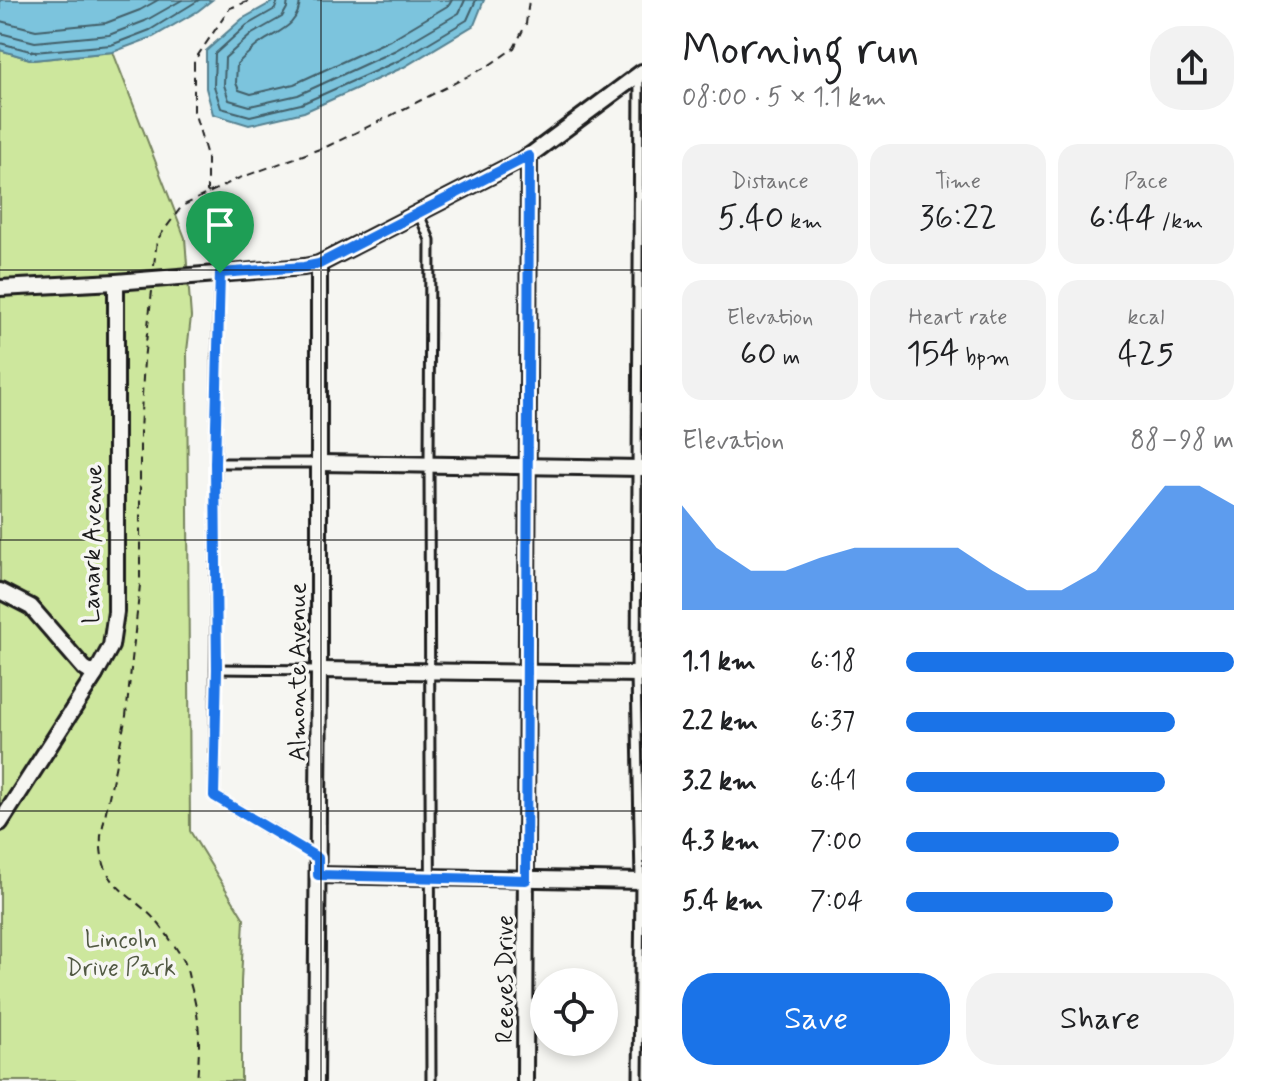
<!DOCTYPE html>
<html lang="en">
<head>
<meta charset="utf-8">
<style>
	:root { --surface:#fff; --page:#f2f2f2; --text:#202124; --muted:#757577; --accent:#1a73e8 }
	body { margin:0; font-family:Mynerve,sans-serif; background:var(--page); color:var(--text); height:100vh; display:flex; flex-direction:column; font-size:30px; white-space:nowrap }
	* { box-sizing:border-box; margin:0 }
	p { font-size:26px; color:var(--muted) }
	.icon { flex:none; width:44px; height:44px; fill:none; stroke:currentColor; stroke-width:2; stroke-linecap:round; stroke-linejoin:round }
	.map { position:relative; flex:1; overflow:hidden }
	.sheet { display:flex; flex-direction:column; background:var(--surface); width:632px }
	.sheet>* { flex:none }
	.buttons { position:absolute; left:530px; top:968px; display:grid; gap:16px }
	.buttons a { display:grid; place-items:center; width:88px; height:88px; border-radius:50%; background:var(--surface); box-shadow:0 4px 12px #0003; font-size:40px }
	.pin { position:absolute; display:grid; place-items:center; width:68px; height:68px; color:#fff; margin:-82px -34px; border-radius:50% 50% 50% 0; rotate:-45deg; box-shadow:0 0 8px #0007 }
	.pin .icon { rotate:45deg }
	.round { display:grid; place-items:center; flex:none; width:84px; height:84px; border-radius:32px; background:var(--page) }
	.overview { display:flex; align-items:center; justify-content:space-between; height:136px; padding:0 40px }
	h1 { font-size:44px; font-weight:600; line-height:60px }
	.figures { display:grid; grid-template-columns:repeat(3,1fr); gap:12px; height:136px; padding:8px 40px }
	.figures div { display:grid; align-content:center; border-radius:20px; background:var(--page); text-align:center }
	.figures b { font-size:34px; font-weight:600 }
	.figures small { font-size:22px; font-weight:400 }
	.figures p { font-size:22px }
	.chart { height:224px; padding:16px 40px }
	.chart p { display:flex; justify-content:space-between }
	.chart svg { width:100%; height:144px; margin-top:8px; fill:var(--accent); opacity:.7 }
	.primary-button { display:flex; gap:16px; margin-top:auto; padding:16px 40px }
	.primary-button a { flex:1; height:92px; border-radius:32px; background:var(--accent); color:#fff; font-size:32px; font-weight:600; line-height:92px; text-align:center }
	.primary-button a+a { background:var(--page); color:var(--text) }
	ul { padding:0 40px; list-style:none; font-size:26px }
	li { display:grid; grid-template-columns:128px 96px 1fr; align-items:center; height:60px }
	li i { height:20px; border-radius:10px; background:var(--accent) }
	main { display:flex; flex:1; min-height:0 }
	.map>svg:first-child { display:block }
	.green { fill:#cde79d; stroke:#74825c; stroke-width:2 }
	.water { fill:#7cc4dd; stroke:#568190; stroke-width:2 }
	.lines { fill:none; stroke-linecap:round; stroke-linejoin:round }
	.shore { stroke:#425f69; stroke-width:2 }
	.lane-casing { stroke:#1c1c1c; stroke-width:13 }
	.street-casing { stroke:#1c1c1c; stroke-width:20 }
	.path { stroke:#1c1c1c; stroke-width:2; stroke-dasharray:8 6; stroke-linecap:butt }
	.lane { stroke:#f6f6f2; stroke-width:7 }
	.street { stroke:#f6f6f2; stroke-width:14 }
	.route-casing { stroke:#fff; stroke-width:16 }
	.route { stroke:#1a73e8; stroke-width:10 }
	.grid { fill:none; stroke:#1c1c1c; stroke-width:2; stroke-opacity:0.55 }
	.labels { text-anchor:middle; stroke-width:7; stroke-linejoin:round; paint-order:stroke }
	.street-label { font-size:24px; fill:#1c1c1c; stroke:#f6f6f2 }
	.park-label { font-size:24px; fill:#515943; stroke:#f6f6f2 }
</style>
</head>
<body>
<main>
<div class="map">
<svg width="642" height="1081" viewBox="0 0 642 1081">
	<rect width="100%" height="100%" fill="#f6f6f2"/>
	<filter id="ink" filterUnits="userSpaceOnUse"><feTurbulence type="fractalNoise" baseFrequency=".0125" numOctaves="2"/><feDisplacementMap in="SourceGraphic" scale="16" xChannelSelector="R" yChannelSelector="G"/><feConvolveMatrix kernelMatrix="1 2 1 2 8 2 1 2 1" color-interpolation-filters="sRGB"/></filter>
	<g filter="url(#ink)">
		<path class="green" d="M0,50L33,60L113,52L185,238L191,317L187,351L190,831L244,919L241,982V1081H0Z"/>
		<g class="water">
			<path d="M0,0H212L198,11L153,37L113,52L33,60L0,50Z"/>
			<path d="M276,0H484L474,25L404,67L304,112L249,125L213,114L206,88V51L242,19Z"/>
		</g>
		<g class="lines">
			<g class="shore">
				<path d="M278,0L275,9L247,25L215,54L214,86L221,108L250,116L301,104L400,60L467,20L476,0"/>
				<path d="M288,0L287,8L282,17L252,34L225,58L224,85L229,100L250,106L298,95L396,50L459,13L465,0"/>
				<path d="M300,0C299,25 281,30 262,42C253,48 245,56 237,64L236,83L239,90L251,94L294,84L390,40L449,5L452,0"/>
				<path d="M0,21L36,30L106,23L140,10L158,0"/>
				<path d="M0,33L35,42L109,35L145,21L182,0"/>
				<path d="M0,43L34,52L111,45L150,30L199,0"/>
			</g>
			<defs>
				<g id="lane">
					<path d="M418,212L430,240L429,464L431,1081"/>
					<path d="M220,273C212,448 218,622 214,796L317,857"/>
					<path d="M215,463H319"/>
					<path d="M217,669L319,670"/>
					<path d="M638,1081L640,881L636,674L639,75"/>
				</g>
				<g id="street">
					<path d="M0,288L116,282L304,267L319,264L529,156L642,72"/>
					<path d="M319,463L642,468"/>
					<path d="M0,591L31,607L84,668L95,675"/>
					<path d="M319,670L642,674"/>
					<path d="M0,823L95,675L111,646L116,612V282"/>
					<path d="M318,875L642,881"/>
					<path d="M316,1081L319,670V264"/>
					<path d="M525,1081L529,156"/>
				</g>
			</defs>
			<use href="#lane" class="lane-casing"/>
			<use href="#street" class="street-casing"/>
			<g class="path">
				<path d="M209,193L207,191V156L194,111V61L230,8L252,0"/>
				<path d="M154,265L157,240L182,206L237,179L328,146L384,119L488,66L514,48L526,24L529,0"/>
				<path d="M152,291L144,360L140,431V585L126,716L101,835C98,887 130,891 158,923C167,934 176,948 183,959C187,966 188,975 190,983C201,1020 200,1043 197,1081"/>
			</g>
			<use href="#lane" class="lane"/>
			<use href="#street" class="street"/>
		</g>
	</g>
	<g class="lines" filter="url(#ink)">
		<defs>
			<path id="route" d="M529,156L526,880L318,875V858L214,796L217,669L215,463L220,273L304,267L319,264Z"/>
		</defs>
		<use href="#route" class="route-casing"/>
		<use href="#route" class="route"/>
	</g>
	<path class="grid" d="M321,0V1081M0,270H642M0,540H642M0,811H642"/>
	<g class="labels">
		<g class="street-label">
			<text transform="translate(92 544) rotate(-89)" y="8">Lanark Avenue</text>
			<text transform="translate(297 672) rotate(-90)" y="8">Almonte Avenue</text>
			<text transform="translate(504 979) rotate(-90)" y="8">Reeves Drive</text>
		</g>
		<g class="park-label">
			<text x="121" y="947">Lincoln<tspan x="121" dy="28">Drive Park</tspan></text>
		</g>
	</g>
</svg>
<div class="buttons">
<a><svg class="icon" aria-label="locate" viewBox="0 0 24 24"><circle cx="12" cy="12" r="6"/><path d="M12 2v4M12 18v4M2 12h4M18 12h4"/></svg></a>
</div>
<div class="pin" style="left:220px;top:273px;background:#1e9e55"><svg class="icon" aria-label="arrive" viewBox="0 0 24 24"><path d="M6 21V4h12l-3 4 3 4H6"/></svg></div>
</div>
<section class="sheet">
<div class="overview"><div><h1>Morning run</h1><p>08:00 · 5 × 1.1 km</p></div><a class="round"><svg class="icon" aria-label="share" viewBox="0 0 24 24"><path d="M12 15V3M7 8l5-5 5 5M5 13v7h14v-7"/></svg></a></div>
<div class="figures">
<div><p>Distance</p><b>5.40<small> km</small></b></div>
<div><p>Time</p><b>36:22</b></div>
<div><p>Pace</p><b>6:44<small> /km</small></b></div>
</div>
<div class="figures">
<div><p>Elevation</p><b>60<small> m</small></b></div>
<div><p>Heart rate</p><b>154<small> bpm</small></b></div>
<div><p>kcal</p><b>425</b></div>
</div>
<div class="chart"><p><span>Elevation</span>88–98 m</p>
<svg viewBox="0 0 160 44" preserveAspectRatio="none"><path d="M0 44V12L10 25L20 32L30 32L40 28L50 25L60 25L70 25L80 25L90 32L100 38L110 38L120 32L130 19L140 6L150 6L160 12V44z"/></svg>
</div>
<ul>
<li><b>1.1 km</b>6:18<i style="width:100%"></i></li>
<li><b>2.2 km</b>6:37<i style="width:82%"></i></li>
<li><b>3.2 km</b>6:41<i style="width:79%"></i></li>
<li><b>4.3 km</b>7:00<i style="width:65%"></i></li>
<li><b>5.4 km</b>7:04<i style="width:63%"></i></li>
</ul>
<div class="primary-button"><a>Save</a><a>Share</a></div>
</section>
</main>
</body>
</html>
